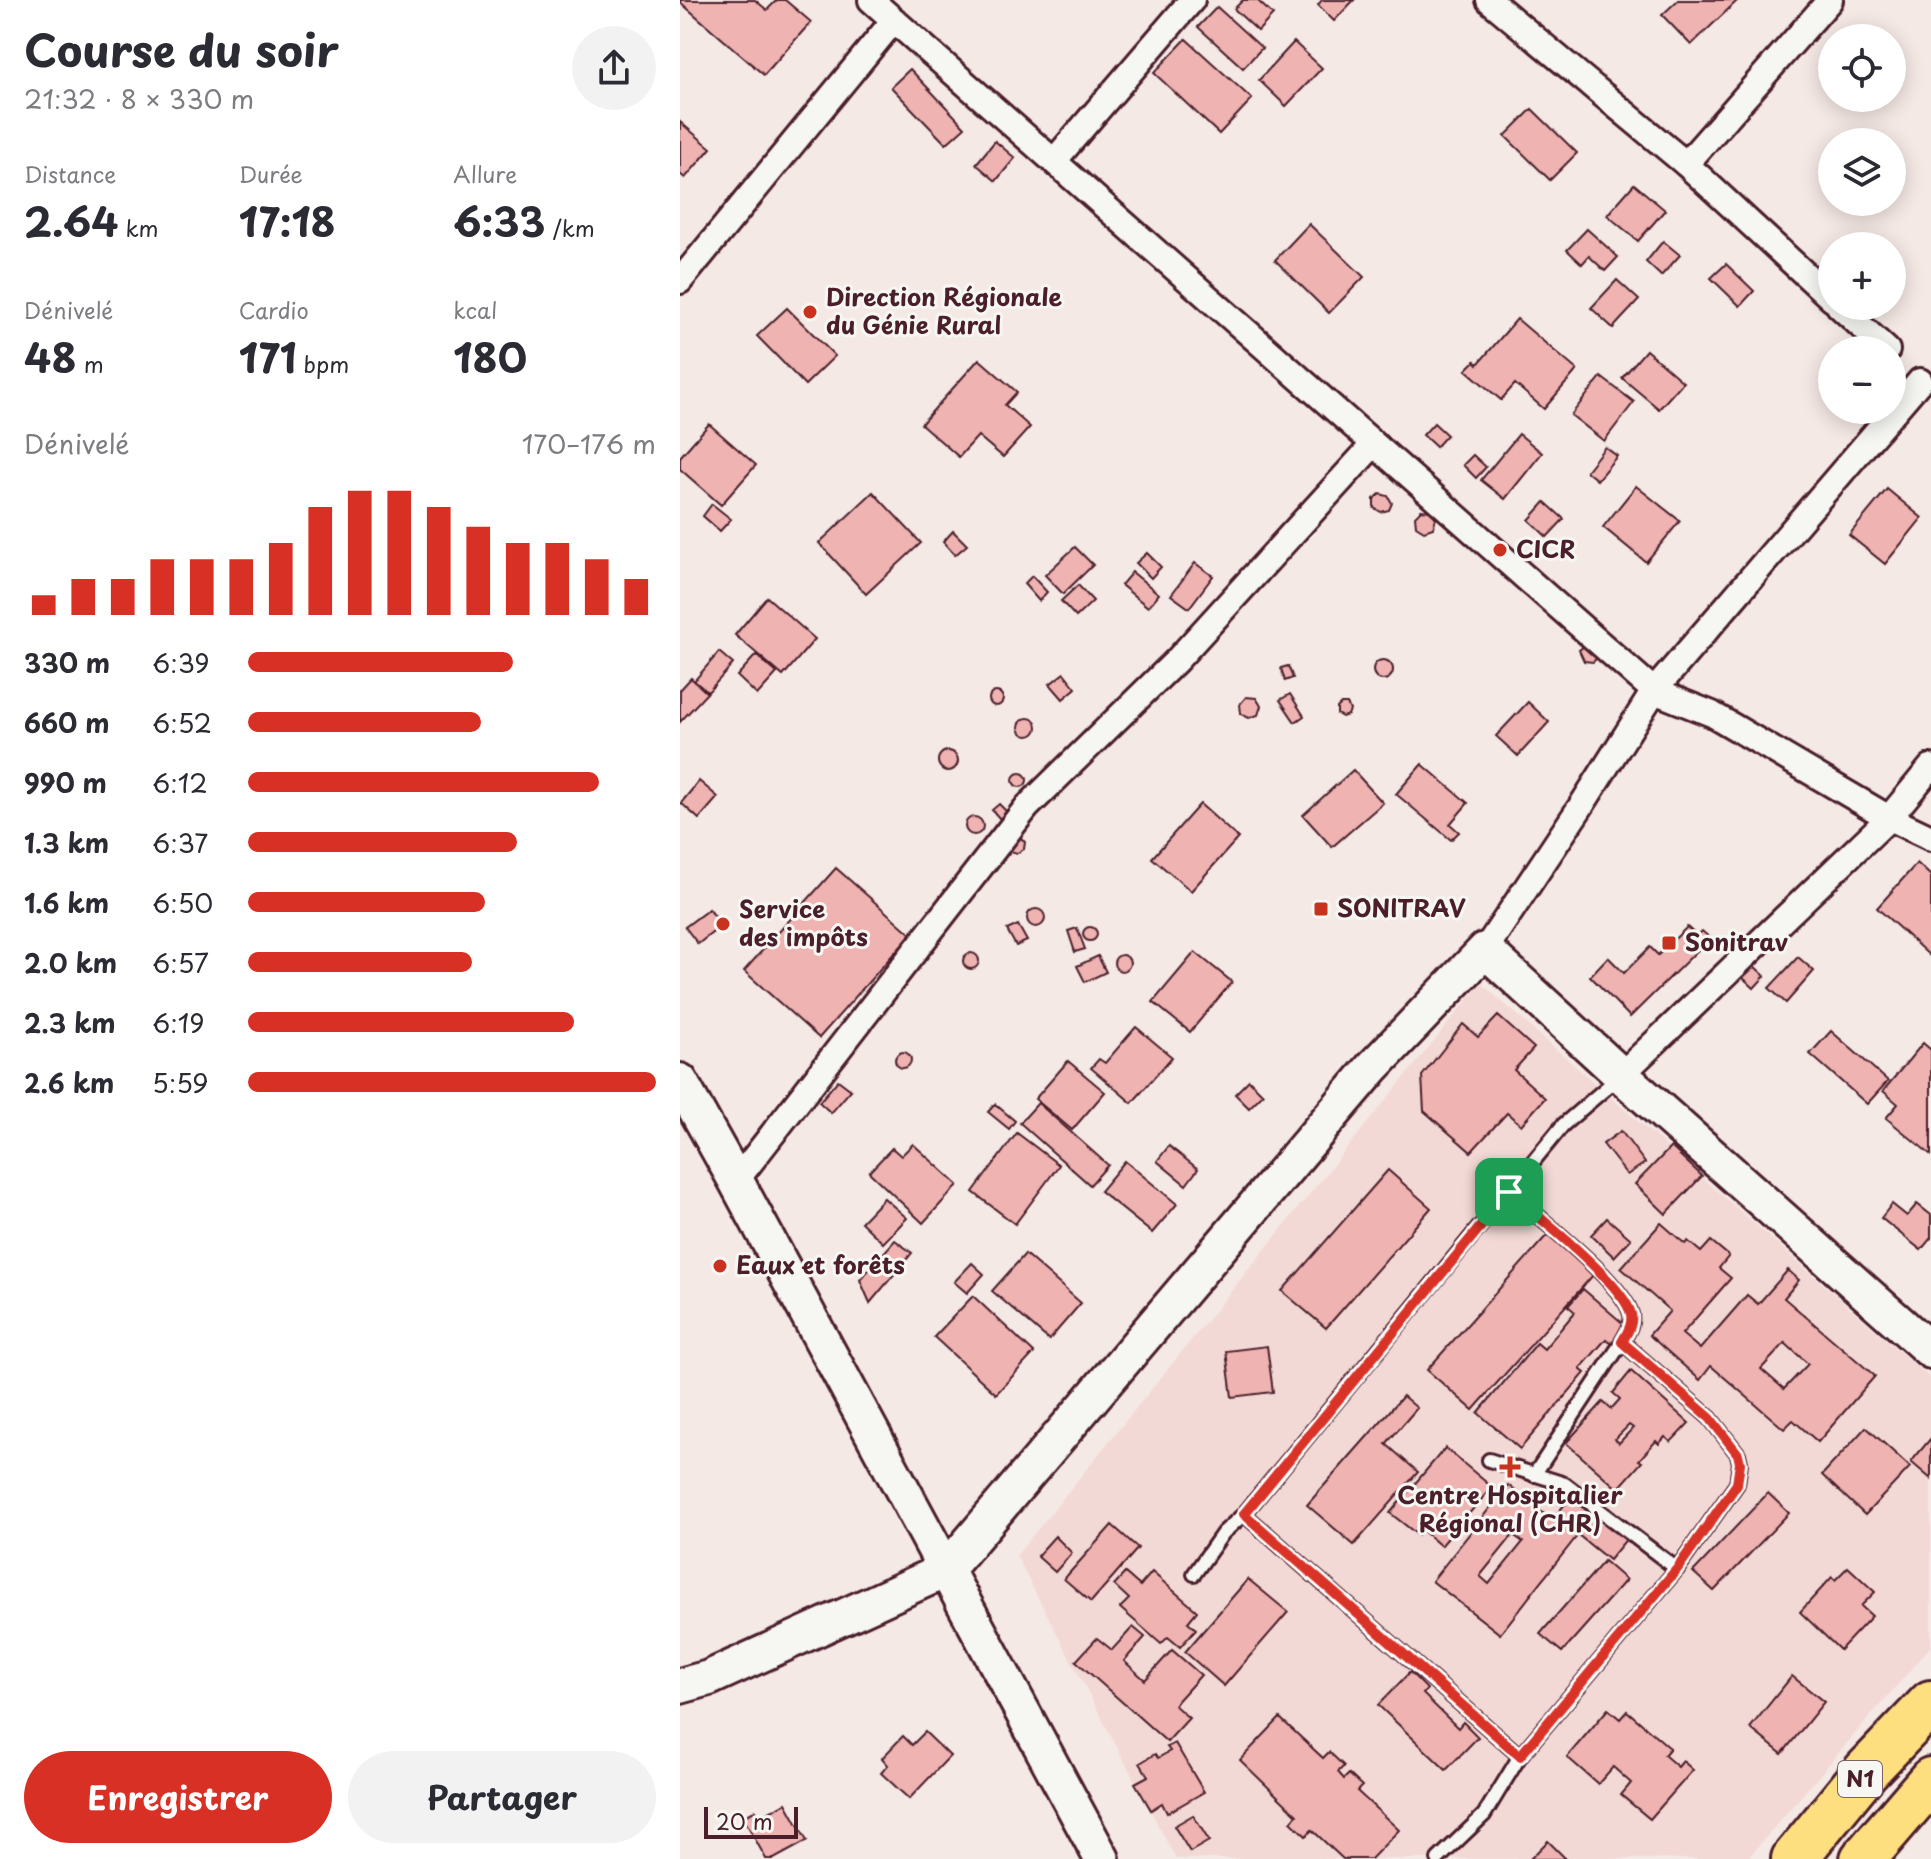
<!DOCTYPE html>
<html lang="fr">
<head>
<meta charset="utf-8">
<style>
	:root { --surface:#fff; --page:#f2f2f3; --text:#2b2b33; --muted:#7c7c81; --accent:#d93025 }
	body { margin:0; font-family:"Playpen Sans",sans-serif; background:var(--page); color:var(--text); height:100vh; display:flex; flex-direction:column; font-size:30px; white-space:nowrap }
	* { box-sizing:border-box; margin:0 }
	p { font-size:26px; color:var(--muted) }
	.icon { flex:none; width:44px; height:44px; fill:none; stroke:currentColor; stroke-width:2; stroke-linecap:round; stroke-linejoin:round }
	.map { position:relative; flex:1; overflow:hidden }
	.side { display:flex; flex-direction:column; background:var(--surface); width:680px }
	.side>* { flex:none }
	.fabs { position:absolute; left:1138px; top:24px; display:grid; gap:16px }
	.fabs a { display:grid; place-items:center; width:88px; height:88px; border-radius:50%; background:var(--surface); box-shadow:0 4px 20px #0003; font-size:40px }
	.scale { position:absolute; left:24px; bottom:20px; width:94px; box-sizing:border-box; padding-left:8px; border:4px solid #4a1f2b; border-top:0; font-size:22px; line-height:28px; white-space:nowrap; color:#4a1f2b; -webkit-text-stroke:6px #f6f6f2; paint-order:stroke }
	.pin { position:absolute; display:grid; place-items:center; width:68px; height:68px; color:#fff; margin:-34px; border-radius:16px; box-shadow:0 4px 12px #0006 }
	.round { display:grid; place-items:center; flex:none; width:84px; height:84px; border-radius:42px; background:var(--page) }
	.headline { display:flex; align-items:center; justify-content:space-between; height:136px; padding:0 24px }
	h1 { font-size:44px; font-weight:700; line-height:60px }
	.stats { display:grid; grid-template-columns:repeat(3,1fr); gap:12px; height:136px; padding:8px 24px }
	.stats div { display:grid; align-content:center }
	.stats b { font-size:40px; font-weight:700 }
	.stats small { font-size:22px; font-weight:400 }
	.stats p { font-size:22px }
	.chart { height:224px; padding:16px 24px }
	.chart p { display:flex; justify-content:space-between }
	.chart svg { width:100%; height:144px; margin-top:8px; stroke:var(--accent); stroke-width:6 }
	.button { display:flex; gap:16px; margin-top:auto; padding:16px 24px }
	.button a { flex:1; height:92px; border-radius:48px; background:var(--accent); color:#fff; font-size:32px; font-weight:700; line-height:92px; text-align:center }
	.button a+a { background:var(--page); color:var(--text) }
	ul { padding:0 24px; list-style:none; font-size:26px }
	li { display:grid; grid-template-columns:128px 96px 1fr; align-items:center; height:60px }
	li i { height:20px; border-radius:10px; background:var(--accent) }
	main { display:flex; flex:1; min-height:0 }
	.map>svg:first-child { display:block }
	.built { fill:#f3d9d5 }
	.building { fill:#efb3b1; stroke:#4a1f2b; stroke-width:2; fill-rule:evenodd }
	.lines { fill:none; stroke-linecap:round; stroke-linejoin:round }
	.lane-casing { stroke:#4a1f2b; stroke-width:18 }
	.street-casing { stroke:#4a1f2b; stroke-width:30 }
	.secondary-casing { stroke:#4a1f2b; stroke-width:40 }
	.highway-casing { stroke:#4a1f2b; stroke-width:50 }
	.lane { stroke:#f6f6f2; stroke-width:12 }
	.street { stroke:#f6f6f2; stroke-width:24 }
	.secondary { stroke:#f6f6f2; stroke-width:34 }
	.highway { stroke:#fedf80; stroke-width:44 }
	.route-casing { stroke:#fff; stroke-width:16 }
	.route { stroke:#d93025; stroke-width:10 }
	.poi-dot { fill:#c8321e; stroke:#f6f6f2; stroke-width:3 }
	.labels { text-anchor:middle; stroke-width:6; stroke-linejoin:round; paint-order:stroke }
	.shield { fill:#f6f6f2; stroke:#7e6067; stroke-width:2 }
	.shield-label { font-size:22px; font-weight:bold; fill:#4a1f2b }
	.poi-label { font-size:24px; font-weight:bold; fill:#4a1f2b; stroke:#f6f6f2; text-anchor:start }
</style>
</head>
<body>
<main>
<section class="side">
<div class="headline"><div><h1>Course du soir</h1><p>21:32 · 8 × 330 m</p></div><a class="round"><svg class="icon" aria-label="share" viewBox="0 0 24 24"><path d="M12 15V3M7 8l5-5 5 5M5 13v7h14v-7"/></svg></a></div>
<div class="stats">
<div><p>Distance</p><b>2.64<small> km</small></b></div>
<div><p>Durée</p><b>17:18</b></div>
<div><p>Allure</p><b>6:33<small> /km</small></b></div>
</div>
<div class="stats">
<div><p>Dénivelé</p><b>48<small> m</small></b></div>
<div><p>Cardio</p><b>171<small> bpm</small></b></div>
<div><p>kcal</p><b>180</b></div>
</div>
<div class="chart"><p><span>Dénivelé</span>170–176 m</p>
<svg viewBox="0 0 160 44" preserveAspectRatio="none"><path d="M5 44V38M15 44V33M25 44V33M35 44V27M45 44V27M55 44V27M65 44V22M75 44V11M85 44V6M95 44V6M105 44V11M115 44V17M125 44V22M135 44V22M145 44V27M155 44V33"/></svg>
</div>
<ul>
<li><b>330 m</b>6:39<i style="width:65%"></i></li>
<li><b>660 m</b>6:52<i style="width:57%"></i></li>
<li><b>990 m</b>6:12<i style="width:86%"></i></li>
<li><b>1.3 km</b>6:37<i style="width:66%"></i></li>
<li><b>1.6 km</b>6:50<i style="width:58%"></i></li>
<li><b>2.0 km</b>6:57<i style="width:55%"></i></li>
<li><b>2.3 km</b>6:19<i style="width:80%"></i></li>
<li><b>2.6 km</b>5:59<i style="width:100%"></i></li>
</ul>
<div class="button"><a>Enregistrer</a><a>Partager</a></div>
</section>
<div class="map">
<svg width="1251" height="1859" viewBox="0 0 1251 1859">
	<rect width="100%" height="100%" fill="#f5e9e5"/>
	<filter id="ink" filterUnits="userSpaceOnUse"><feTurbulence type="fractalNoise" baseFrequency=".0125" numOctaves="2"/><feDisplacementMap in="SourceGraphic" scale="16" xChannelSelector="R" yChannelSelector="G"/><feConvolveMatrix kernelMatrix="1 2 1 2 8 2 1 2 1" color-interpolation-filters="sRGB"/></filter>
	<g filter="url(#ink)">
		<path class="built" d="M801,983L1251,1379V1646L1067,1859H496L336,1556Z"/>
		<g class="building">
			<path d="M0,0H75L87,10L97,0H105L131,22L84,75L0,2Z"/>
			<path d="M563,0H577L593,15L578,31L554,9Z"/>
			<path d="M642,0H674L654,21L638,5Z"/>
			<path d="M998,0H1058L1011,45L982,15Z"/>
			<path d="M537,7L582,48L563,68L518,27Z"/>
			<path d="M506,39L572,99L539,134L474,73Z"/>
			<path d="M614,42L642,68L606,106L579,80Z"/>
			<path d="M230,69L285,127L266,144L211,87Z"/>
			<path d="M852,109L897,153L870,180L825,136Z"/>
			<path d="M0,122L31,148L5,178L0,174Z"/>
			<path d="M315,141L335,158L316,181L296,164Z"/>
			<path d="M954,184L985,210L958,241L927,215Z"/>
			<path d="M629,224L684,277L649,313L595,260Z"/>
			<path d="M907,229L938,257L925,271L909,256L902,264L887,250Z"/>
			<path d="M983,241L1000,255L981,276L966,262Z"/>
			<path d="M1046,264L1074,291L1060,306L1031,278Z"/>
			<path d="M937,280L959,300L933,328L911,308Z"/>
			<path d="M107,308L155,356L125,385L77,336Z"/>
			<path d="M837,319L897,370L864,409L835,384L821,400L786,370L795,361L798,364Z"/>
			<path d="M966,350L1003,382L979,409L942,378Z"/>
			<path d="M299,359L337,392L325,405L350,427L323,457L298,436L279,457L241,424Z"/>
			<path d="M921,377L954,402L924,441L891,415Z"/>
			<path d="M754,423L767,435L756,447L743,435Z"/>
			<path d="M29,424L76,465L41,505L0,469V457Z"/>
			<path d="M839,434L862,453L825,499L801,480Z"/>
			<path d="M925,447L937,456L917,480L906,471Z"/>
			<path d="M793,455L806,467L796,478L783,465Z"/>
			<path d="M956,486L1000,521L966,562L923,527Z"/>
			<path d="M1207,489L1242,518L1205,564L1169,535Z"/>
			<path d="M193,492L241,543L186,594L139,543Z"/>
			<path d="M700,494L708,496L712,503L709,510L701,512L694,508V499Z"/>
			<path d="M865,502L884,519L867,537L849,520Z"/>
			<path d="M32,504L51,519L40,531L23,516Z"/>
			<path d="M741,510L751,511L756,518L753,528L744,531L736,526L735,516Z"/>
			<path d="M273,531L287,545L275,555L263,542Z"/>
			<path d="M395,547L413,565L383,594L365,575Z"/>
			<path d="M467,553L481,567L471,578L456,563Z"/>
			<path d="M515,563L533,576L509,608L491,595Z"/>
			<path d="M452,572L479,594L468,607L441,585Z"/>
			<path d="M352,576L367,592L359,601L344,584Z"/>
			<path d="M398,585L413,601L396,617L381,601Z"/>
			<path d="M87,597L135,639L103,676L55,635Z"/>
			<path d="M908,643L918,657L913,662L904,661L899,650Z"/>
			<path d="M39,652L53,664L28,692L14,681Z"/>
			<path d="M76,655L97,673L77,695L57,676Z"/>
			<circle cx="703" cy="670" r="10"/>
			<path d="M608,666L613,678L605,681L601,668Z"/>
			<path d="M384,673L396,688L383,699L370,684Z"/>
			<path d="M11,678L27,693L0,722V690Z"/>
			<circle cx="316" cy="699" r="7"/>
			<path d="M610,694L624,716L615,722L600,700Z"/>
			<path d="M566,697L576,698L581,706L578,715L569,718L561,714L560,704Z"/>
			<path d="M848,702L869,722L838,756L816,736Z"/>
			<path d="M661,704H667L670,710L668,715L662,717L657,714V708Z"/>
			<circle cx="348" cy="727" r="9"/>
			<circle cx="268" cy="761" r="10"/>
			<path d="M742,764L788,803L770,824L779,832L771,840L716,794Z"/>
			<path d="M673,770L703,803L652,847L623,815Z"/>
			<circle cx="340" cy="780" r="7"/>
			<path d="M19,781L38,797L19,819L1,803Z"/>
			<path d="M319,804L327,812L320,819L312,810Z"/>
			<path d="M520,804L558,838L511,891L472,858Z"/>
			<circle cx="294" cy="826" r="9"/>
			<path d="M339,836L345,842L344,849L337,853L330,851L327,844Z"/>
			<path d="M1237,863L1251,876V957L1197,908Z"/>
			<path d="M156,868L231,934L139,1038L64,971Z"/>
			<circle cx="356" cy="918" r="9"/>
			<path d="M29,909L42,925L18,944L5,927Z"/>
			<path d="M338,925L347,941L336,946L327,930Z"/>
			<circle cx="410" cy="934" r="7"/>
			<path d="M1007,927L1017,936L1022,931L1030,938L950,1017L910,976L928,957L944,973L970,947L978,955Z"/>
			<path d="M397,928L405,949L395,952L388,931Z"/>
			<path d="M515,952L552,982L510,1032L473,1002Z"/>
			<circle cx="291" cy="961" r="8"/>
			<circle cx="442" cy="963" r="8"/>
			<path d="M418,956L426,972L405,982L397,966Z"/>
			<path d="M1118,957L1134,971L1106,1003L1089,988Z"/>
			<path d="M1073,965L1085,976L1074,988L1062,977Z"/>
			<path d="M818,1016L854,1048L834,1070L865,1098L841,1125L827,1113L791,1152L744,1111L742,1076L783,1024L798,1037Z"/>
			<path d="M456,1027L492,1057L452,1103L411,1068L419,1059L425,1063Z"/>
			<path d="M1151,1031L1208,1081L1187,1104L1130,1054Z"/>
			<path d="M1243,1043L1251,1050V1155L1206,1118L1218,1104L1203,1091Z"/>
			<circle cx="223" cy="1060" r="8"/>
			<path d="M388,1061L425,1092L392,1130L355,1099Z"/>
			<path d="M158,1080L171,1090L151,1113L139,1102Z"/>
			<path d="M569,1080L583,1094L569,1108L555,1094Z"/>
			<path d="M358,1103L428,1165L410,1185L340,1123Z"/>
			<path d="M315,1104L335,1121L329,1129L308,1112Z"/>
			<path d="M941,1131L965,1163L947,1175L923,1144Z"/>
			<path d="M337,1133L379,1165L335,1224L293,1192Z"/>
			<path d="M233,1144L278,1185L243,1223L189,1172L212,1148L221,1156Z"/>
			<path d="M489,1146L518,1169L506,1185L477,1161Z"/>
			<path d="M991,1147L1022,1176L986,1214L955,1184Z"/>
			<path d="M445,1161L497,1204L472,1233L420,1191Z"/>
			<path d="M708,1170L751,1208L646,1328L602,1291Z"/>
			<path d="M204,1198L227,1218L203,1243L181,1222Z"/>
			<path d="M1212,1204L1227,1216L1237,1204L1251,1215V1238L1241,1250L1201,1218Z"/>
			<path d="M927,1218L951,1239L934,1257L911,1235Z"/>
			<path d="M981,1223L1005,1244L1008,1241L1021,1252L1031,1241L1049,1256L1039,1268L1051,1278L1002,1334L1020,1349L1067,1295L1078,1304L1108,1270L1119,1280L1104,1298L1195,1376L1138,1442L1113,1420L1104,1429L1031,1366L1020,1380L969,1335L990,1311L941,1268ZM1105,1343L1128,1364L1104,1389L1081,1369Z"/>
			<path d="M868,1234L914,1274L793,1410L747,1370Z"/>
			<path d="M215,1240L232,1253L190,1303L180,1280Z"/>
			<path d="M345,1254L401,1303L369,1340L312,1291Z"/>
			<path d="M292,1263L304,1274L287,1293L274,1282Z"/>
			<path d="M903,1289L946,1326L931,1343L926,1339L900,1369L905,1373L840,1449L798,1413L857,1343L864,1349L895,1312L888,1306Z"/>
			<path d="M293,1296L354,1353L316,1394L254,1337Z"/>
			<path d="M587,1346L593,1392L552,1397L546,1351Z"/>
			<path d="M951,1371L1009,1423L991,1442L985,1437L979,1444L976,1441L959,1460L962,1462L938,1489L886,1443L923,1402L931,1409L940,1399L933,1393ZM949,1425L953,1428L939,1443L935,1439Z"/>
			<path d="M723,1396L737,1408L706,1444L738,1472L674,1545L627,1505Z"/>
			<path d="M1186,1427L1230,1467L1185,1515L1142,1475Z"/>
			<path d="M1251,1438V1479L1231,1462Z"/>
			<path d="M765,1448L812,1487L761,1546L742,1530L738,1535L710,1513Z"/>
			<path d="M828,1485L872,1520L894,1493L949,1536L929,1560L898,1535L820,1634L752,1581ZM833,1535L843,1542L809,1584L800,1576Z"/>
			<path d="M1088,1493L1109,1513L1034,1591L1013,1572Z"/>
			<path d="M432,1525L458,1548L411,1602L384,1579Z"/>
			<path d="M375,1536L392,1553L375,1572L357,1556Z"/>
			<path d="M924,1561L946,1580L882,1652L860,1634Z"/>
			<path d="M1168,1567L1195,1592L1181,1606L1192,1616L1160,1650L1120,1612L1152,1577L1155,1580Z"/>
			<path d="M472,1572L517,1611L508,1622L516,1629L500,1647L488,1637L481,1644L440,1608L449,1599L434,1585L445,1573L460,1586Z"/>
			<path d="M568,1579L608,1612L544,1686L505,1652Z"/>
			<path d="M453,1627L465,1637L444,1661L465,1680L492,1650L521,1675L494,1705L509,1718L487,1742L396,1661L417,1638L432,1650Z"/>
			<path d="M730,1672L747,1689L743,1694L778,1728L783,1722L798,1737L766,1770L698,1705Z"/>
			<path d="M1112,1676L1144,1702L1102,1754L1070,1728Z"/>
			<path d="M928,1709L940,1719L947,1711L990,1748L984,1755L998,1767L1003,1761L1013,1770L970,1819L941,1795L951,1783L933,1767L918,1784L887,1757Z"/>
			<path d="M600,1718L643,1758L649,1752L664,1766L658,1772L664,1779L669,1774L682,1786L677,1791L719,1830L691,1859H663L632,1830L626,1836L611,1822L617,1815L560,1760Z"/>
			<path d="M245,1732L270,1756L229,1799L201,1773L208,1765L202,1758L223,1736L232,1745Z"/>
			<path d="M495,1743L524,1792L487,1813L482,1803L471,1810L455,1783L468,1776L460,1763L475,1754L478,1758L490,1751L487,1747Z"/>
			<path d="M106,1803L127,1841L94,1859H86L63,1817L76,1810L80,1817Z"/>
			<path d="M513,1815L529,1841L510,1852L494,1826Z"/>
			<path d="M868,1841L886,1859H850Z"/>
		</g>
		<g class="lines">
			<defs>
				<g id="lane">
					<path d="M809,1460L885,1484L997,1569"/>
					<path d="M854,1475L942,1342"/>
					<path d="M564,1514L840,1756"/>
					<path d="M514,1574L543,1533L564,1514L883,1125L940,1076"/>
					<path d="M758,1859L804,1815L840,1756L997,1569L1057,1484L1060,1463L1058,1454L1030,1418L942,1342C947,1333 953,1325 951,1314C943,1283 856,1215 829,1192"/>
				</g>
				<g id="street">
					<path d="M191,0L974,691L1032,714L1209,818L1251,838"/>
					<path d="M809,0L1006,164L1152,299"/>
					<path d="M374,161L512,0"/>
					<path d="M1006,164L1150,0"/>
					<path d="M0,281L214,20"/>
					<path d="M1159,306L1207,350"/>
					<path d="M805,950L903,803L974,691L1240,381"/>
					<path d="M941,1075L1209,818L1251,767"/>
					<path d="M56,1181L347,807L497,660L693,445"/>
				</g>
				<g id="secondary">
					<path d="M0,1081L56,1181L422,1859"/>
					<path d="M0,1686L29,1678L266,1570L692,1068L805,950L941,1075L1251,1351"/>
				</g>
				<g id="highway">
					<path d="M1114,1859L1186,1771L1251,1703"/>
					<path d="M1183,1859L1251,1780"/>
				</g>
			</defs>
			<use href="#lane" class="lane-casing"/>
			<use href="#street" class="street-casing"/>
			<use href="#secondary" class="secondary-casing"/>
			<use href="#highway" class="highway-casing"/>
			<use href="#lane" class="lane"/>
			<use href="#street" class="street"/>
			<use href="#secondary" class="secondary"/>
			<use href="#highway" class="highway"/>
		</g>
	</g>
	<g class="lines" filter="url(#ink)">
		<defs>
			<path id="route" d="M829,1192C856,1215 943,1283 951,1314C953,1325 947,1333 942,1342L1030,1418L1058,1454L1060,1463L1057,1484L997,1569L840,1756L564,1514Z"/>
		</defs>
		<use href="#route" class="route-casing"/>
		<use href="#route" class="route"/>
	</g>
	<g class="poi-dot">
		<circle cx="130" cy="312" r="8"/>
		<circle cx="820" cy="550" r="8"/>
		<rect x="633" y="901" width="16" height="16" rx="4"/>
		<circle cx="43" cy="924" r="8"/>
		<rect x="981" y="935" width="16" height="16" rx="4"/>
		<circle cx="40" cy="1266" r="8"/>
		<path d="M826 1455h8v8h8v8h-8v8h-8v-8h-8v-8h8z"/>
	</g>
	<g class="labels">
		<rect class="shield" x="1158" y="1761" width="44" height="36" rx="6"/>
		<g class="shield-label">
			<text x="1180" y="1787">N1</text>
		</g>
		<g class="poi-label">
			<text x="146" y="306">Direction Régionale<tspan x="146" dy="28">du Génie Rural</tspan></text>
			<text x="836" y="558">CICR</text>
			<text x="657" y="917">SONITRAV</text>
			<text x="59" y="918">Service<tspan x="59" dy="28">des impôts</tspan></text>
			<text x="1005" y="951">Sonitrav</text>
			<text x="56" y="1274">Eaux et forêts</text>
			<text x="830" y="1504" text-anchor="middle">Centre Hospitalier<tspan x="830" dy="28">Régional (CHR)</tspan></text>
		</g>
	</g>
</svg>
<div class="fabs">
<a><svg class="icon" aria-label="locate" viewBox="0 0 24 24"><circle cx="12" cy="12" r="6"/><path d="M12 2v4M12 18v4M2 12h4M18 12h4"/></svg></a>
<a><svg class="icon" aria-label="layers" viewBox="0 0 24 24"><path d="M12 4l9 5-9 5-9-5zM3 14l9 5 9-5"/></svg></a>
<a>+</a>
<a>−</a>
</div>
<div class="scale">20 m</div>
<div class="pin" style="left:829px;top:1192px;background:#1e9e55"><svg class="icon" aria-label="arrive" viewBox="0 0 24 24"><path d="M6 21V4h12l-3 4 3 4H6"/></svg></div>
</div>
</main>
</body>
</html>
